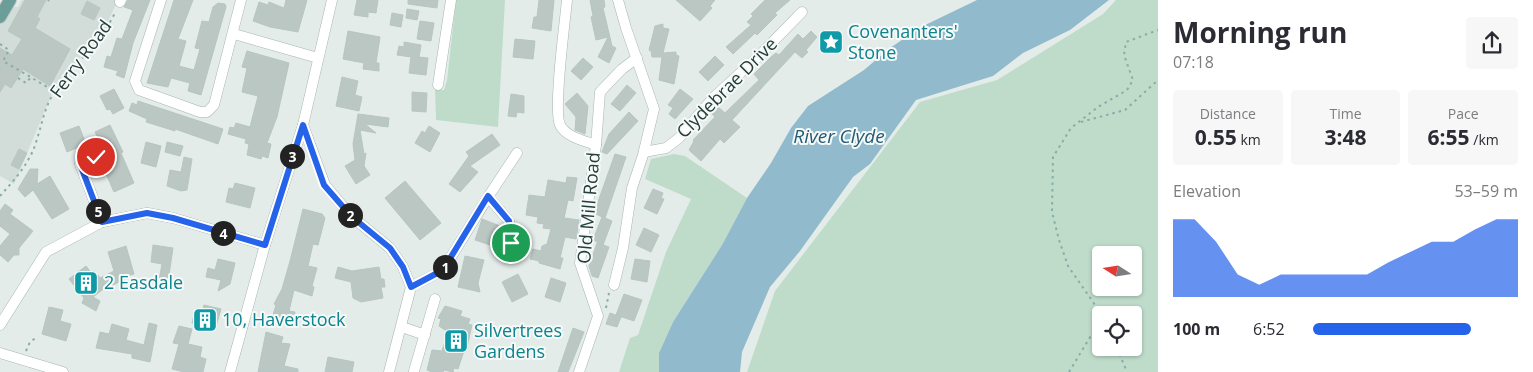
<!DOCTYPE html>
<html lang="en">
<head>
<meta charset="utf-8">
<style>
	:root { --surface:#fff; --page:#f7f7f7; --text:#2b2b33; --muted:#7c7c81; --accent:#2563eb }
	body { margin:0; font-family:"Open Sans",sans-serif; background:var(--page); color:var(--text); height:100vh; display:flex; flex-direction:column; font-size:19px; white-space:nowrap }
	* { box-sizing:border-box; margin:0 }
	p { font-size:16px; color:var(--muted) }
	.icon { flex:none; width:28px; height:28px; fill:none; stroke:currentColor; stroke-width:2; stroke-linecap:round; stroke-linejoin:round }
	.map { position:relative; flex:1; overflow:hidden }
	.details { display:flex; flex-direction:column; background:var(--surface); width:375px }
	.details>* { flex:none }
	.needle { width:32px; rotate:282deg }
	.fabs { position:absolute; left:1092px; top:246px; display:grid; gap:10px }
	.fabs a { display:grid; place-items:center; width:50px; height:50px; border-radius:5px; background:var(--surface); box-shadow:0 1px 4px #0004; font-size:25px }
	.pin { position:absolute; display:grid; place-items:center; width:42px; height:42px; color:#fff; margin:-21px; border:2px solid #fff; border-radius:50%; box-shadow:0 1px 5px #0007 }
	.km { position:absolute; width:25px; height:25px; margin:-12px; border-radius:50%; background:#222; color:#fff; font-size:14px; line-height:25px; text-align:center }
	.round { display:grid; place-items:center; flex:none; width:52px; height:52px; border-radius:5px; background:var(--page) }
	.headline { display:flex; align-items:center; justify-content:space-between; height:85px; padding:0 15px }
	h1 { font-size:28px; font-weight:700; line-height:38px }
	.stats { display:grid; grid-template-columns:repeat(3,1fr); gap:8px; height:85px; padding:5px 15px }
	.stats div { display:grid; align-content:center; border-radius:5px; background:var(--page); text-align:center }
	.stats b { font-size:21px; font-weight:700 }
	.stats small { font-size:14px; font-weight:400 }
	.stats p { font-size:14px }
	.chart { height:140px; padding:10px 15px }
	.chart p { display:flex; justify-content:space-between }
	.chart svg { width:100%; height:90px; margin-top:5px; fill:var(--accent); opacity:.7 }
	ul { padding:0 15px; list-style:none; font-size:16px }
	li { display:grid; grid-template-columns:80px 60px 1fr; align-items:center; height:38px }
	li i { height:12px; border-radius:6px; background:var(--accent) }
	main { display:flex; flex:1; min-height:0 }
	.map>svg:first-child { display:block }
	.built { fill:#d2dcd9 }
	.green { fill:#bfdccb; fill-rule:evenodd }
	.water { fill:#91bacd }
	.building { fill:#bac7c3; stroke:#b7c6c2 }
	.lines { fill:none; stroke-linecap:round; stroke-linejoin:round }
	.minor-casing { stroke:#a7b4b2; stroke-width:11 }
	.major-casing { stroke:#c2c9c8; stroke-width:14 }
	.path { stroke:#87ada7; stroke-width:2; stroke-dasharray:2.5 4; stroke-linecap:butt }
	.minor { stroke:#fff; stroke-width:10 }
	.major { stroke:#6c9e99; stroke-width:12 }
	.route-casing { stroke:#fff; stroke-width:10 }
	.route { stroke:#2563eb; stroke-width:6 }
	.labels { text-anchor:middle; stroke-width:4; stroke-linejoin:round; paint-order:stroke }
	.culture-label { font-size:18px; fill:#0d838f; stroke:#f5f9f7; text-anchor:start }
	.street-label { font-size:18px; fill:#253d3a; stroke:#f5f9f7 }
	.water-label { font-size:19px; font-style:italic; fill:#245a74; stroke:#f5f9f7 }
</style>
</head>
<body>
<main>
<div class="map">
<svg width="1158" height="372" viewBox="0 0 1158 372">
	<rect width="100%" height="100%" fill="#e4ecea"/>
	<path class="built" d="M22,0H118L105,28L54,89L14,184L0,176V6L18,7Z"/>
	<g class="green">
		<path d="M456,0H505L498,127L436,120L435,90H444L447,80Z"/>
		<path d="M1116,0H1158V372H747L775,291L920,102L997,80L1103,14ZM1101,255H1134V288H1101ZM1101,315H1134V348H1101Z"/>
		<path d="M674,154L685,156L747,198L722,245L673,322L659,353V372H619L630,338L638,335L666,252L691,199L645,179L651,159Z"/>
	</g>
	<path class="water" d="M977,0H1109L1070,30L1023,53L993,76L916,100L870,164L853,177L800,251L770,287L742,352L740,372H659V353L673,322L722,245L747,198L771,163L791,128L808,106L864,70L890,48L921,27Z"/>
	<g class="building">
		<path d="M25,0H46L37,17L40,19L35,28L70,49L50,86L23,69L11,88L5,84L0,92V48L12,55L22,39L8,31Z"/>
		<path d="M128,0H150L133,43L124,78L116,75L118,71L104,67L107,56L111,57L117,38L122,39L133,10L124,7Z"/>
		<path d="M174,0H193L178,39L186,41L179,66L194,70L200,49L195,48L202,21L209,22L213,7L218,3L225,4L226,7L201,95L188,91L190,83L171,78L168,87L147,83Z"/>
		<path d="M286,0H307L298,32L270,27L253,21L259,2L268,5L269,2L284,8Z"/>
		<path d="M357,0H378L376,13L368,12V17L354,15Z"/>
		<path d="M408,0H438L437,8L408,4Z"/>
		<path d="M539,0H554L551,31L532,28L534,17H537Z"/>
		<path d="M590,0H604L605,7L603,8L612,46L616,48L609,63L598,57L608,37L596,40L591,17L593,16Z"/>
		<path d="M676,0H715L710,6L712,8L700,21Z"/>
		<path d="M765,0H790L775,13L777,15L757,35L755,33L733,54L726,47L751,25L747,22L753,16L751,14Z"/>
		<path d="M87,1L100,8L94,20L81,14Z"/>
		<path d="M407,9L419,11L417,20L406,18Z"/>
		<path d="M392,13L403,15L401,27L390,25Z"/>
		<path d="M420,21L434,23L431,41L417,39Z"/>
		<path d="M663,24V28L669,29L663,53L676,52V55L679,56L674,84L659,80L662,57H652L651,51L649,50L655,26Z"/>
		<path d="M348,31L380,37L376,63H379V71L363,69L364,63L343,59Z"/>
		<path d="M811,31L817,37L806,50L808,52L802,58L795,52L732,120L740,127L724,143L720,139L701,161L689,150L694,141L693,140L715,117L710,112L716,105L725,113L759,80L754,74L771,57L776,53L779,55L798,34L803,39Z"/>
		<path d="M515,39L535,41L533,59L513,57Z"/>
		<path d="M404,42L421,45L419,57L428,58L426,75L409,73L411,57L397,55L399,46L404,47Z"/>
		<path d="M247,51L289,63L277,117L267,143L271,144L268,158L262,156L261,159L247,155L249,144L245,143L246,139L228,134L230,127L234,128L236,123L250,127L258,96L242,92L247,68L242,67Z"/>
		<path d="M715,56L724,65L708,81L699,72Z"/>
		<path d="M583,58L593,67L581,80L571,71Z"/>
		<path d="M342,77L358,81L355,95L362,97L359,111L336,106Z"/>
		<path d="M627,85L636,93L620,111L611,104Z"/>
		<path d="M114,89L124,108L113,114L110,109L107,110L100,96Z"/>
		<path d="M680,89L693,99L675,119L669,114L673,108L668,105Z"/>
		<path d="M412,92L427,93L426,112L412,111Z"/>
		<path d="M577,93L588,106L585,134L575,130L576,117L565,104Z"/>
		<path d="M511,94L524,96V113L517,112L516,117L508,116Z"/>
		<path d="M138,101L223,129L218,144L175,129V131L146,122L147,119L129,111L132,103L137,105Z"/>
		<path d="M629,112L638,121L607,154L602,152L609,134Z"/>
		<path d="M358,114L389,118L388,127L365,124L376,133L360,130L364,154L366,153L364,166L370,175L356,184L345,166L355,160L353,144Z"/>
		<path d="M110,125L123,152L121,153L134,183L114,192L103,167L111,164L95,132Z"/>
		<path d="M79,126L86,144L67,152L60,133Z"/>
		<path d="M429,126L440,133L430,152L415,143L422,131L425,133Z"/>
		<path d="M492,134L500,145L470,166L478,172L460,192L449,184L469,156L466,152Z"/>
		<path d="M146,142L161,146L156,167L141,163Z"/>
		<path d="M167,142L183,146L180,156L165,152Z"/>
		<path d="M19,149L27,153L19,169L11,165Z"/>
		<path d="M615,154L626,157L605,218L612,221L603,245L593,240L602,217L594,213Z"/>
		<path d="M184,157L192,159L187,190L181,191L167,186L170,170L181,172Z"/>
		<path d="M30,169H38L37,184L50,176L69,209L52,219L33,190L25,197L18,189Z"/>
		<path d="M567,177L577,178L573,201L568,200L564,218L579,220L576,239L565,237L560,258H563L560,269L539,263V261L530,259L533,249L541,251L542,246L547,244L551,229L543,228L544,224L537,223L538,217L526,215L529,195L545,197L548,180L566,183Z"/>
		<path d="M405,181L441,223L420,240L385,198Z"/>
		<path d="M235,183L255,188L250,208L226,202L229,188L233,189Z"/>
		<path d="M653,189L663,193L661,198L664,199L657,214L644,208Z"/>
		<path d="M5,204L13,210L10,214L33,231L19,248V255H14L8,262L0,255V246L10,234L0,226V211Z"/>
		<path d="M303,209L322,214L325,218L318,245L313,244L308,266L317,268L312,286L314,287L312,296L294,290L289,311L295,312L294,320L273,315L276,305L274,304L282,289L290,261Z"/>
		<path d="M482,219L500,226L493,246L475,240Z"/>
		<path d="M644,228L659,235L651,252L636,245Z"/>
		<path d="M597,243L609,247L598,278L592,276L589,266Z"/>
		<path d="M153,245L173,248L168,282L159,280L162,264L151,262Z"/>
		<path d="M126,246L134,274L120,278L121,281L111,286L110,284L93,297L100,301L96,311L82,303L84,298L69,279L86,266L95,278L97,274L100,278L114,271L108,252Z"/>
		<path d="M465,256L484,260L478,283L480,292L458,287Z"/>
		<path d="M218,259L235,263L230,284L218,291L221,280L206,277L208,268L215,270Z"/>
		<path d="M635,259L650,261L647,282L631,279Z"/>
		<path d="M338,267L352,271L379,267L381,279H384L385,287H381L383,298L361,302L353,298L351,282L335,278Z"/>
		<path d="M518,274L528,294L512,302L502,282Z"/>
		<path d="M551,278L566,283L560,302L545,297Z"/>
		<path d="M624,294L642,300L634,321L616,315Z"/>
		<path d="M204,305L221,309L215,330L192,323L194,315L201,317Z"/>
		<path d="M445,306L462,311L460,316L470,319L468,324L472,325L466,352L464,351L458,369L454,368L453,372L444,370L443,372H432L427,370L432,350L442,351L448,332L439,326L441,319L438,318Z"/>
		<path d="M49,307L63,310L60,321L71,324L66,341L42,334Z"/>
		<path d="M610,313L621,317L617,327L606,324Z"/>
		<path d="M149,323L157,325L150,362L132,358V354L96,348L100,332L109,334L112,324L129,329L126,340L144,345Z"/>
		<path d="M179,326L192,329L188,344L202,347L200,357L206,359L203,372H184L172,369L179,344L173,343Z"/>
		<path d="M573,328L584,332L568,372H558Z"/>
		<path d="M266,332L283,337L281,343L290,344L284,366L298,369V372H258Z"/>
		<path d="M328,357L354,362L352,372H325Z"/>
	</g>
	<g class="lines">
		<defs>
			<g id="minor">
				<path d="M161,0L135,81L139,90L200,112H207L214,105L241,0"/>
				<path d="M332,0L303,125L325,185L351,216L390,248L403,267L411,287L389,372"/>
				<path d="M567,0C565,22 553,110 560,125C566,137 585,141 596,145L580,263L598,316L579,372"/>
				<path d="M120,2L121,0"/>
				<path d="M234,34L318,58"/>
				<path d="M438,85L451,0"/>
				<path d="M596,145L600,92L622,69L637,58"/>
				<path d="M644,152L666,148L679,138L713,98L760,55L802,12"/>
				<path d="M96,157L80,164L102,222"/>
				<path d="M488,197L517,153"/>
				<path d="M614,285L623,248L632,188L643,155L654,109L626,28L618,0"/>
				<path d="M411,287L443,270L488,197L509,221L511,250"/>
				<path d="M0,325L46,252L102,222L147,213L173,218L265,245"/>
				<path d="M402,327L425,335"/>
				<path d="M0,353L63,372"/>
				<path d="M414,371L435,299"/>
				<path d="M230,372L265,245L303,125"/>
			</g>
			<path id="major" d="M0,17L10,0"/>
		</defs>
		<use href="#minor" class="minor-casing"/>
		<use href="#major" class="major-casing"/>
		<g class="path">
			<path d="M48,0L49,1"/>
			<path d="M0,44L9,50L3,61L56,92"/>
			<path d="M18,78L26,83L31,77"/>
			<path d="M1081,122L1125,110L1158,80"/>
			<path d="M0,196C15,179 31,162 37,139C42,124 44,110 52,96C72,65 99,46 116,11"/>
			<path d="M606,308L609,293"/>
			<path d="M1102,315L1068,266L1059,240L1052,212L1053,157L1071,128L1098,107L1127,90L1133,80L1124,55L1126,42L1158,30"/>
			<path d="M1117,348L1127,372"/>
			<path d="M26,351L30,342L37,337"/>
			<path d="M1069,372L1101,319"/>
		</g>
		<use href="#minor" class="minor"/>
		<use href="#major" class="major"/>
	</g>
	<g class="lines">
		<defs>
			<path id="route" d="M96,157L80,164L102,222L147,213L173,218L265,245L303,125L324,185L351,216L390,248L403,267L411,287L443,270L488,196L509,221L511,243"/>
		</defs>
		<use href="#route" class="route-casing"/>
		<use href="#route" class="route"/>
	</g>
	<defs>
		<symbol id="sight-square" viewBox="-11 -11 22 22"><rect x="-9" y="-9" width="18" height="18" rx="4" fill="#0f9aa8" stroke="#f5f9f7"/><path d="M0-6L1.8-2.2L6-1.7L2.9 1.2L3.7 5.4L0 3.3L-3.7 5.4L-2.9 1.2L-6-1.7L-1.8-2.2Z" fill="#fff"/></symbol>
		<symbol id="building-square" viewBox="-11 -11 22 22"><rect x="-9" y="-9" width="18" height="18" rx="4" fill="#0f9aa8" stroke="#f5f9f7"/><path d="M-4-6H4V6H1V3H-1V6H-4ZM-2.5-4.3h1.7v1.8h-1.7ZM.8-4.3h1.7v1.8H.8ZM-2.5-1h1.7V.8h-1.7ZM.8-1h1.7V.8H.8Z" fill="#fff"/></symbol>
	</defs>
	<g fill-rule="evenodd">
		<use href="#sight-square" x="817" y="28" width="28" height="28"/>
		<use href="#building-square" x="72" y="269" width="28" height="28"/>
		<use href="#building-square" x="191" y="306" width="28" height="28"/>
		<use href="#building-square" x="442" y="327" width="28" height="28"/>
	</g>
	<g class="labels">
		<g class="culture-label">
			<text x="848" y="38">Covenanters'<tspan x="848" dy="21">Stone</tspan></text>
			<text x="104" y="289">2 Easdale</text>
			<text x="222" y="326">10, Haverstock</text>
			<text x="474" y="337">Silvertrees<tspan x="474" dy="21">Gardens</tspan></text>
		</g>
		<g class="street-label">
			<text transform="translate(81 59) rotate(-54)" y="6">Ferry Road</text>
			<text transform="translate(727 88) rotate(-45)" y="6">Clydebrae Drive</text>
			<text transform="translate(589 208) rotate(-85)" y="6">Old Mill Road</text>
		</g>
		<g class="water-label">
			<text x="839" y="143">River Clyde</text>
		</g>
	</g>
</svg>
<div class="fabs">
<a><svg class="needle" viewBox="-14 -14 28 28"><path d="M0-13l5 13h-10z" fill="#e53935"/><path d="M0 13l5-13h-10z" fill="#7c7c81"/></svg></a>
<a><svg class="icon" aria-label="locate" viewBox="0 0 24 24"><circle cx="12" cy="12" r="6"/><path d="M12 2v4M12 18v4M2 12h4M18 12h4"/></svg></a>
</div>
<div class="pin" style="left:511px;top:243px;background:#1e9e55"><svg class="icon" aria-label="arrive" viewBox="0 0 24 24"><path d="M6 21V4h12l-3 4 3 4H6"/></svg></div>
<div class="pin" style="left:96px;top:157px;background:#d93025"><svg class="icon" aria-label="check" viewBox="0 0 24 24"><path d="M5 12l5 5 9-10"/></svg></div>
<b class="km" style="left:445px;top:267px">1</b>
<b class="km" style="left:350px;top:215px">2</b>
<b class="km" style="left:292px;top:156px">3</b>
<b class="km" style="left:223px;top:233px">4</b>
<b class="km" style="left:98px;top:211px">5</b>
</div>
<section class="details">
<div class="headline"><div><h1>Morning run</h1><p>07:18</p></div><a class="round"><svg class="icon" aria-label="share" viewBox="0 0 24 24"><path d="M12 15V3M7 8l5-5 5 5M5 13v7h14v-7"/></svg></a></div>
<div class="stats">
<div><p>Distance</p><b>0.55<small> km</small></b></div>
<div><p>Time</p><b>3:48</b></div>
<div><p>Pace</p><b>6:55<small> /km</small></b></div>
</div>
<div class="chart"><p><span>Elevation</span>53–59 m</p>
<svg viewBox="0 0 160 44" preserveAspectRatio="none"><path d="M0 44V6L10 6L20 17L30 33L40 38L50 33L60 33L70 33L80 33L90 33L100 27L110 22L120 17L130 17L140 11L150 6L160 6V44z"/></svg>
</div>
<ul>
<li><b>100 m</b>6:52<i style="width:77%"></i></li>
</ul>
</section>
</main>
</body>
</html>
